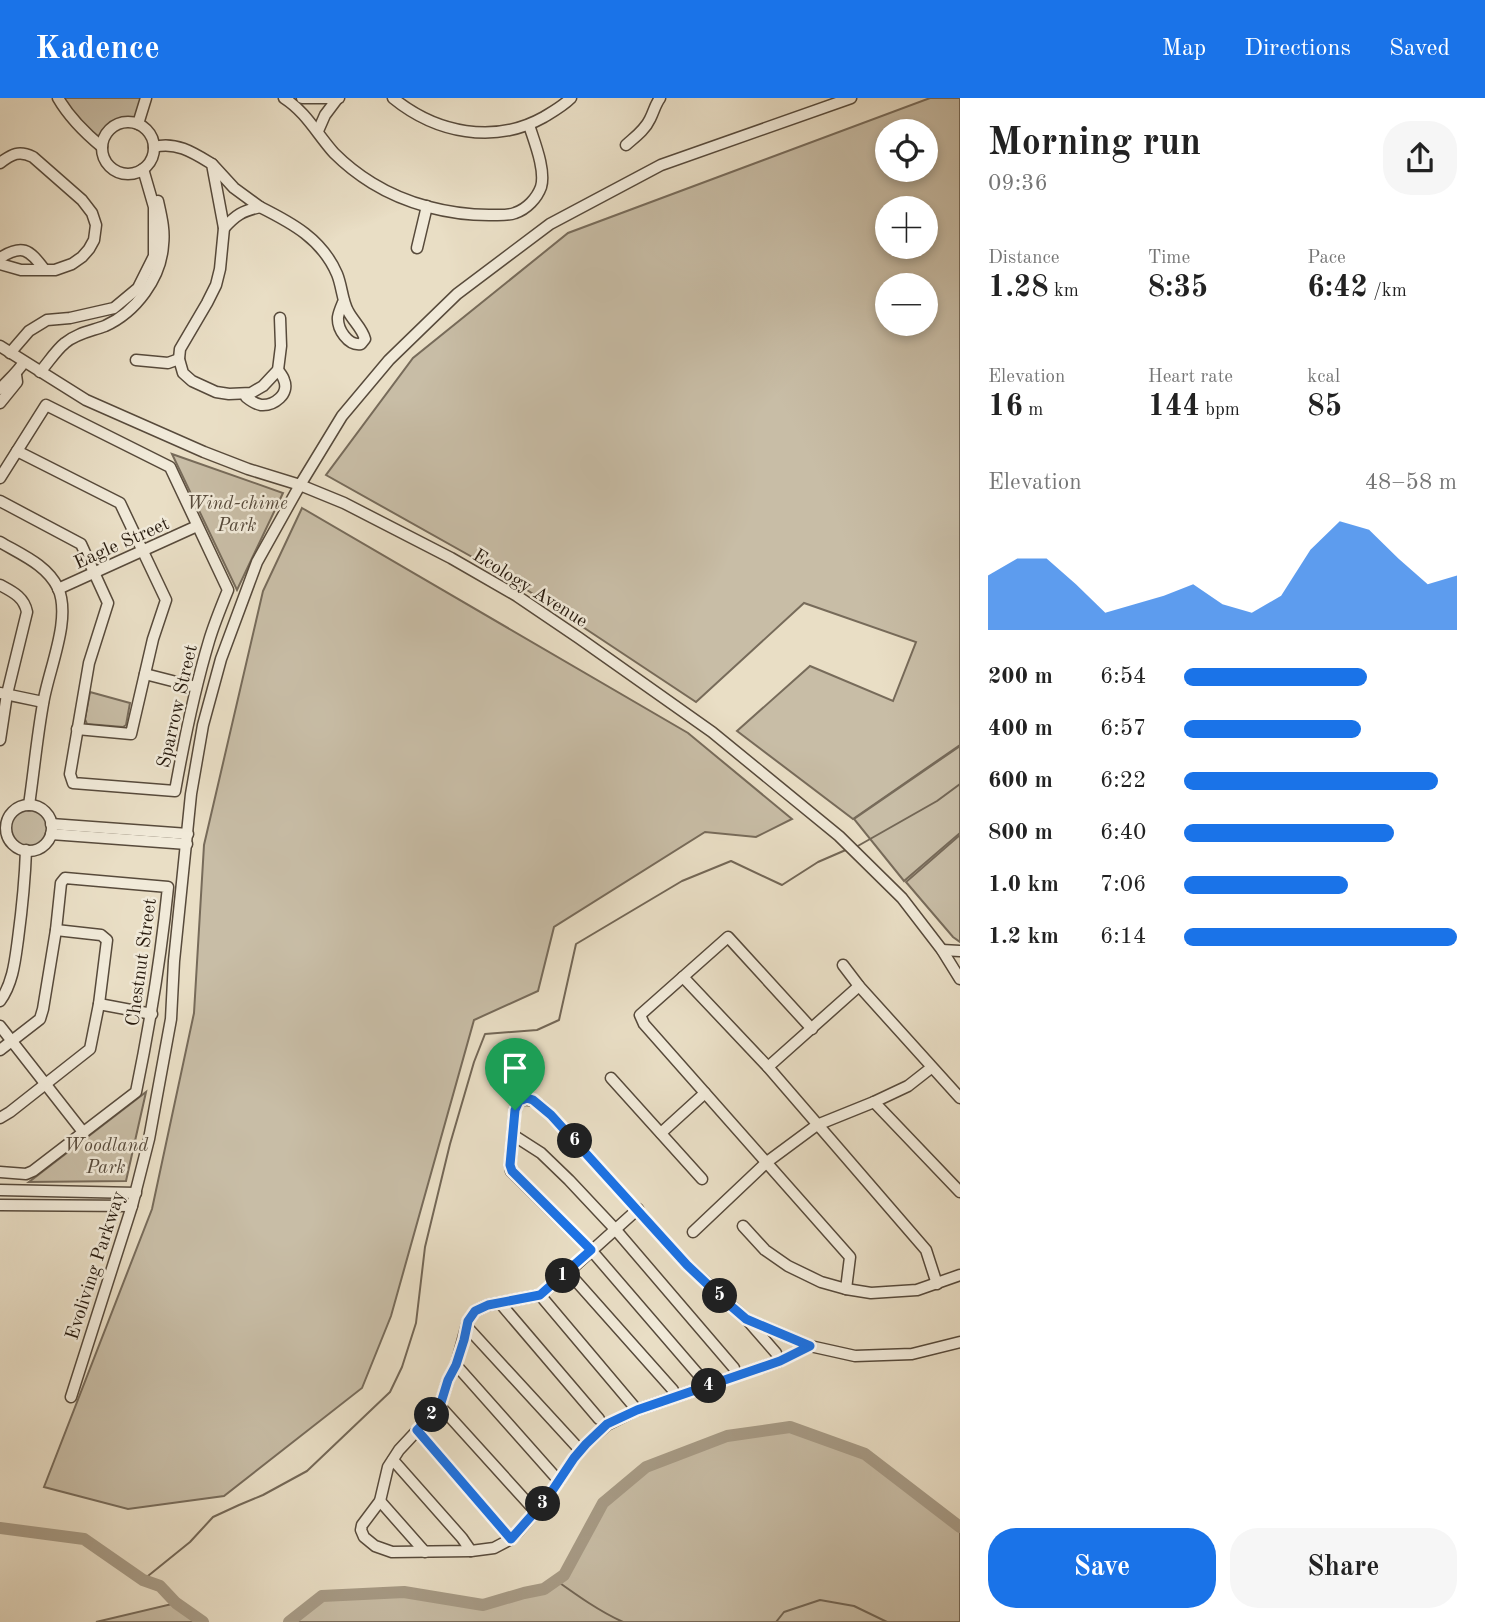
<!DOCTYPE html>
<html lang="en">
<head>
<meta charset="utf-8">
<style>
	:root { --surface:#fff; --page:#f6f6f6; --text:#222; --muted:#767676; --accent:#1a73e8 }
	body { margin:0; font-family:"Old Standard TT",serif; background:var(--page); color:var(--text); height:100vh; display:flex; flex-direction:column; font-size:26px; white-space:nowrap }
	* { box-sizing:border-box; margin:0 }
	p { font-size:23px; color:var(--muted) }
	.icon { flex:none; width:38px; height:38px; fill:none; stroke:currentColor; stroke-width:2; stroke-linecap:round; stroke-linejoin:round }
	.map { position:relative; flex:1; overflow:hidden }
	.drawer { display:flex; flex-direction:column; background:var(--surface); width:525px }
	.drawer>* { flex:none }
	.controls { position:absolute; left:875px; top:21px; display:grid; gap:14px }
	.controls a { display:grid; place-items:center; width:63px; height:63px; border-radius:50%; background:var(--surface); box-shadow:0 4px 10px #0003; font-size:35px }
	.pin { position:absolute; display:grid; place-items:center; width:60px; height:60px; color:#fff; margin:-72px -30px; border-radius:50% 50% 50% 0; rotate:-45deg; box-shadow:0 0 7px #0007 }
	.pin .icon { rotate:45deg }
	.km { position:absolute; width:35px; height:35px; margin:-18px; border-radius:50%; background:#222; color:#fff; font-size:19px; line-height:35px; text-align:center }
	.round { display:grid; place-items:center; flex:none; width:74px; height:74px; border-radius:28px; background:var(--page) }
	.head { display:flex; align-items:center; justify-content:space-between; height:119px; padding:0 28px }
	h1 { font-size:38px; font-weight:600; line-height:52px }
	.stats { display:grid; grid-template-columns:repeat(3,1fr); gap:10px; height:119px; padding:7px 28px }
	.stats div { display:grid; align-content:center }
	.stats b { font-size:30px; font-weight:600 }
	.stats small { font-size:19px; font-weight:400 }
	.stats p { font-size:19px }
	.chart { height:196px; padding:14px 28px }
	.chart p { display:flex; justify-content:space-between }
	.chart svg { width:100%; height:126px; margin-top:7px; fill:var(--accent); opacity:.7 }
	.cta { display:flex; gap:14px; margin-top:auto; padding:14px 28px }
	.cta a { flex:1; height:80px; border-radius:28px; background:var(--accent); color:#fff; font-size:28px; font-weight:600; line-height:80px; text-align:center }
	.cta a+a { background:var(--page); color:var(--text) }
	ul { padding:0 28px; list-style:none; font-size:23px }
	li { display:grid; grid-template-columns:112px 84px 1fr; align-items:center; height:52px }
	li i { height:18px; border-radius:9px; background:var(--accent) }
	header { display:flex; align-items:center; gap:42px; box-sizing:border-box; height:98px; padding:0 35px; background:var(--accent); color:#fff }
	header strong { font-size:33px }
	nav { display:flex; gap:38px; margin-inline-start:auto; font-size:24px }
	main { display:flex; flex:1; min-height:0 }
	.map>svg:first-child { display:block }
	.green { fill:#c8bda6; stroke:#776b5a; stroke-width:2; fill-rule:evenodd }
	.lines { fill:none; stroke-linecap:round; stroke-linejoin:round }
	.stream { stroke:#736756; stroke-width:2 }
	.river { stroke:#a79b86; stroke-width:12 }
	.minor-casing { stroke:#574a3b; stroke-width:13 }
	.minor { stroke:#f1ead9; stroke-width:10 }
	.route-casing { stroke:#fff; stroke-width:14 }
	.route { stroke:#1a73e8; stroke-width:9 }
	.labels { text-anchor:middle; stroke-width:5; stroke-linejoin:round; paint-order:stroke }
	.park-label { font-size:19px; font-style:italic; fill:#574a3b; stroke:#f1ead9 }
	.street-label { font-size:19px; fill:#26190d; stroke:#f1ead9 }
</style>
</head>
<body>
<header>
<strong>Kadence</strong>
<nav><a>Map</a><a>Directions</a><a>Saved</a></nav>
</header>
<main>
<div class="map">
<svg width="960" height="1524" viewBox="0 0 960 1524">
	<rect width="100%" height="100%" fill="#e9dec5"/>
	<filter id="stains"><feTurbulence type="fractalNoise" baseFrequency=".00286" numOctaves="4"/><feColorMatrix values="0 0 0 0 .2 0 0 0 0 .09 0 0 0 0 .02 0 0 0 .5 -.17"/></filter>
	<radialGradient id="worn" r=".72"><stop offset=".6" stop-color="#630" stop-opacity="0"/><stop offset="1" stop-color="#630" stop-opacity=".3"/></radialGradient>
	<g class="green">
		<path d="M58,0H146L138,26C119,22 106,30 102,49Z"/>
		<path d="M930,0H960V647L853,721L737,633L810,568L893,603L916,544L804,505L696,604L506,478L326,377L413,260L568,135ZM887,33H926V72H887ZM887,110H926V149H887ZM887,187H926V226H887Z"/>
		<path d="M172,356L283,395L237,492Z"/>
		<path d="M302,410L688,635L792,721L756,739L705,734L554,829L538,893L474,922L391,1218L362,1290L224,1398L128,1411L44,1389L152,1111L194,915L204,747L263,493Z"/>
		<path d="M90,594L130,605L126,627L123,629L87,626L85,621Z"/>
		<path d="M960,648V735L904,783L854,721Z"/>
		<circle cx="29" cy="730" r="19"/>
		<path d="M960,737V844L953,839L906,784Z"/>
		<path d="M146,994L126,1083L29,1084Z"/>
		<path d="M790,1329L865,1356L960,1429V1524H289L322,1498L404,1494L483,1507L524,1495L544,1491L564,1477L603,1405L646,1369L727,1338Z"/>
		<path d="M176,1505L203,1524H96Z"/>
	</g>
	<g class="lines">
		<g class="stream">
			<path d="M856,749L937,703L960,686"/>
			<path d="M143,1482L190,1444L213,1419L239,1407L263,1397L307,1373L390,1294L402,1269L416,1225L425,1149L450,1046L474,964L485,936L537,932L559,922L576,846L682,783L731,763L782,787L818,764L848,751"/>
			<path d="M557,1483C578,1498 599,1513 623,1524"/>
			<path d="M776,1524L784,1514L820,1502L854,1508L887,1524"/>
		</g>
		<g class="river">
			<path d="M0,1430L84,1441L143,1482L160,1488L176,1505L203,1524"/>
			<path d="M289,1524L322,1498L404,1494L483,1507L524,1495L544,1491L564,1477L603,1405L646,1369L727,1338L790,1329L865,1356L960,1429"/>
		</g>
		<defs>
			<g id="minor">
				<path d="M58,0C69,19 85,35 102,49"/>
				<path d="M284,0C306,14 317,36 334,55C345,66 359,77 372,85C406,106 449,117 489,117C498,117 507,118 515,115C527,111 537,100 541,89C546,72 534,43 529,27"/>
				<path d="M302,0H339"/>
				<path d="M393,0C436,35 494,47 544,19C554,13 563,8 571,0"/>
				<circle cx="128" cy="50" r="26"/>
				<path d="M138,26L146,0"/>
				<path d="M318,33L325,17L337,1"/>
				<path d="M626,47C635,39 645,32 650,21C654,13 655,7 660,0"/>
				<path d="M154,49C176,43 194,55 212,66L224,130L220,171L216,187L207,205L180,251L179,261L183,275L192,283L216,294L229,296L251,295L263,288L278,272L281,248L280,220"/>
				<path d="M0,65C12,56 19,52 33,59L82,102L92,115L96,127L94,142L89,151L82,159L72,166L55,172H21L0,166"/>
				<path d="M212,66L234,90L260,109C242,113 236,117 224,130"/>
				<path d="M260,109C292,125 322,141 337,176C342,188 342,202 348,213C353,223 362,230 365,241L361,246C348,248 337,231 338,219C339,213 342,207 344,202"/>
				<path d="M417,150L427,108"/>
				<path d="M0,160C22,146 29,151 44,171"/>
				<path d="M0,248L86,302L204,354L248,371L300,387L344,405L451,460L517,498L579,540L712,634L839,738L902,800L942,852L960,881"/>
				<path d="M10,255L29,233L47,222L70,220L114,210L138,190L154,158V109L143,71"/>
				<path d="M136,262L168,265L179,261"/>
				<path d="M40,274C48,265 56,252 65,245C77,235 92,233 105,228C136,214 161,180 163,147C165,132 161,117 158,103"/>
				<path d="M0,291C8,282 17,275 24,264"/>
				<path d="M246,296V299C251,303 255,306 261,307C274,308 290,296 284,282C283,278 280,275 278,272"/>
				<path d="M0,305L17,284L16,277"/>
				<path d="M17,353L120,405L166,502L153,541L131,636L77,631"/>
				<path d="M0,380L46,307L170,369L228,492C221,509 214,526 209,543C194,593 184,643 175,693L73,685L70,676L89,565L108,505L81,446L0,403"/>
				<path d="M0,444C22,457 47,467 58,490C72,521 48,573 43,606C37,639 34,673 29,707"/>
				<path d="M0,487C13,494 24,499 27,514L7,596L0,642"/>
				<path d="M58,491L197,428"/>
				<path d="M145,576L196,589"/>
				<path d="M0,595L43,604"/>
				<circle cx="29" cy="730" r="23"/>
				<path d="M51,726L188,736"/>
				<path d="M51,736L187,746"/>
				<path d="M942,852L960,853"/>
				<path d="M843,867L859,888L960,1000"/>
				<path d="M683,879L768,969L926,1152L937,1186"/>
				<path d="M0,903C13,885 15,863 18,841C22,811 25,782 26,752"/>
				<path d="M99,906L152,916"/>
				<path d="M0,928L83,1034"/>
				<path d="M812,931L728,839L640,917L644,926L850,1159L846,1191"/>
				<path d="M0,952L40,921L43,911L56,832L61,785L65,780L168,789C161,858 150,926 136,994L33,1073L26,1076L0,1074"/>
				<path d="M768,969L859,888"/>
				<path d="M611,980L702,1081"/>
				<path d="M874,1004L960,1094"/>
				<path d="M0,1020L10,1014L90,951L99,906L107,842L101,837L56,832"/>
				<path d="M661,1035L705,995"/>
				<path d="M513,1037L541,1055L569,1082L615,1131L734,1270"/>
				<path d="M0,1092L136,1095"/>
				<path d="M0,1107L132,1108"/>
				<path d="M638,1111L568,1174L673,1292"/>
				<path d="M743,1128L765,1152L788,1168L821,1184L846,1191L871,1195L917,1192L960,1177"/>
				<path d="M693,1134L767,1064L817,1027L874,1004L908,988L931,970"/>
				<path d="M568,1174L540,1197L488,1207L475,1213L468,1223L456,1267L448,1282L440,1308L399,1352L388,1369L380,1403L362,1427L361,1432L364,1439L375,1448L392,1454L471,1453L494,1450L511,1441L517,1435L548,1399L574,1360L586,1346L607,1327L637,1312L780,1263L810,1248"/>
				<path d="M540,1197L637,1312"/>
				<path d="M500,1205L599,1321"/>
				<path d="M749,1224L776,1255"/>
				<path d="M467,1229L580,1352"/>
				<path d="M456,1267L559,1383"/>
				<path d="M703,1282L591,1152L511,1073L510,1067L515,1011L519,1003C533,998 541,1008 551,1017L687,1167L746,1221L810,1248L855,1258L912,1256L960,1244"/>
				<path d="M71,1299L132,1108L149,1041L171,921L174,863L191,696L203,627L221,561L257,464L300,387L342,318L389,262L457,196L550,126L661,67L851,0"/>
				<path d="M440,1308L536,1414"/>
				<path d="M417,1332L511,1441"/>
				<path d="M393,1362L462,1440L471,1453"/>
				<path d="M380,1403L425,1454"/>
			</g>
		</defs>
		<use href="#minor" class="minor-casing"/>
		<use href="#minor" class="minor"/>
	</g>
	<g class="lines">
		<defs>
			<path id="route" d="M527,1000L533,1002L551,1017L687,1167L724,1202L746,1221L810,1248L780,1263L637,1312L607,1326L586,1346L574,1360L548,1399L511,1441L417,1332L440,1308L448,1282L456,1267L464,1242L468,1223L475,1213L488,1207L540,1197L591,1152L512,1073L510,1067L515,1012L519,1003Z"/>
		</defs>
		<use href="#route" class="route-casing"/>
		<use href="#route" class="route"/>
	</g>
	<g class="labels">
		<g class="park-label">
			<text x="237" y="411">Wind-chime<tspan x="237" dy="22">Park</tspan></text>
			<text x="106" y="1053">Woodland<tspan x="106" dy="22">Park</tspan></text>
		</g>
		<g class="street-label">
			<text transform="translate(121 444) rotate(-24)" y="7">Eagle Street</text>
			<text transform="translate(531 489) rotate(32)" y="7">Ecology Avenue</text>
			<text transform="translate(176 608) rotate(-77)" y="7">Sparrow Street</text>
			<text transform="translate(140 864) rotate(-82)" y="7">Chestnut Street</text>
			<text transform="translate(94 1167) rotate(-72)" y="7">Evoliving Parkway</text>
		</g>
	</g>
	<rect width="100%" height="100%" filter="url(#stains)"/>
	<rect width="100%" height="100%" fill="url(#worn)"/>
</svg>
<div class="controls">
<a><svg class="icon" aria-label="locate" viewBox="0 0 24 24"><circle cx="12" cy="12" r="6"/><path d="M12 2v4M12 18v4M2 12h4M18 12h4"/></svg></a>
<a>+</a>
<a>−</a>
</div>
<div class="pin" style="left:515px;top:1012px;background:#1e9e55"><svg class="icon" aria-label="arrive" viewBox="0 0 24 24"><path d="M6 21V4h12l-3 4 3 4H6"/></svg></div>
<b class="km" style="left:563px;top:1178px">1</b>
<b class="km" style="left:432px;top:1317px">2</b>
<b class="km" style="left:543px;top:1406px">3</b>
<b class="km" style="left:709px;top:1288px">4</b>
<b class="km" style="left:720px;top:1198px">5</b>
<b class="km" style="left:575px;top:1043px">6</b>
</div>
<section class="drawer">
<div class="head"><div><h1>Morning run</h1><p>09:36</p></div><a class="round"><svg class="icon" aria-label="share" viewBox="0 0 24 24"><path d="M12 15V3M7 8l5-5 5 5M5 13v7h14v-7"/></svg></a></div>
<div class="stats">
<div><p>Distance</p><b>1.28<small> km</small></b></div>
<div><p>Time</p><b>8:35</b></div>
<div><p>Pace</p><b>6:42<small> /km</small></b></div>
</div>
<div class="stats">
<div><p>Elevation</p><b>16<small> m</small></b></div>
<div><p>Heart rate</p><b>144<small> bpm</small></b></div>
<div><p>kcal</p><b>85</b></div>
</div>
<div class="chart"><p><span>Elevation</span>48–58 m</p>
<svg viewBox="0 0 160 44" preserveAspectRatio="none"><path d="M0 44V25L10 19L20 19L30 28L40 38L50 35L60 32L70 28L80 35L90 38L100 32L110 16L120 6L130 9L140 19L150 28L160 25V44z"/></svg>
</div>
<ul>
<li><b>200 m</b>6:54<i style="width:67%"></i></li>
<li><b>400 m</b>6:57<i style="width:65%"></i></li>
<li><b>600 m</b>6:22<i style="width:93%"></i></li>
<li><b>800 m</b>6:40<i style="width:77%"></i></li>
<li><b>1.0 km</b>7:06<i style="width:60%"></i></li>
<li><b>1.2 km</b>6:14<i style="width:100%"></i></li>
</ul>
<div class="cta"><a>Save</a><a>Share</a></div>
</section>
</main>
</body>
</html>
